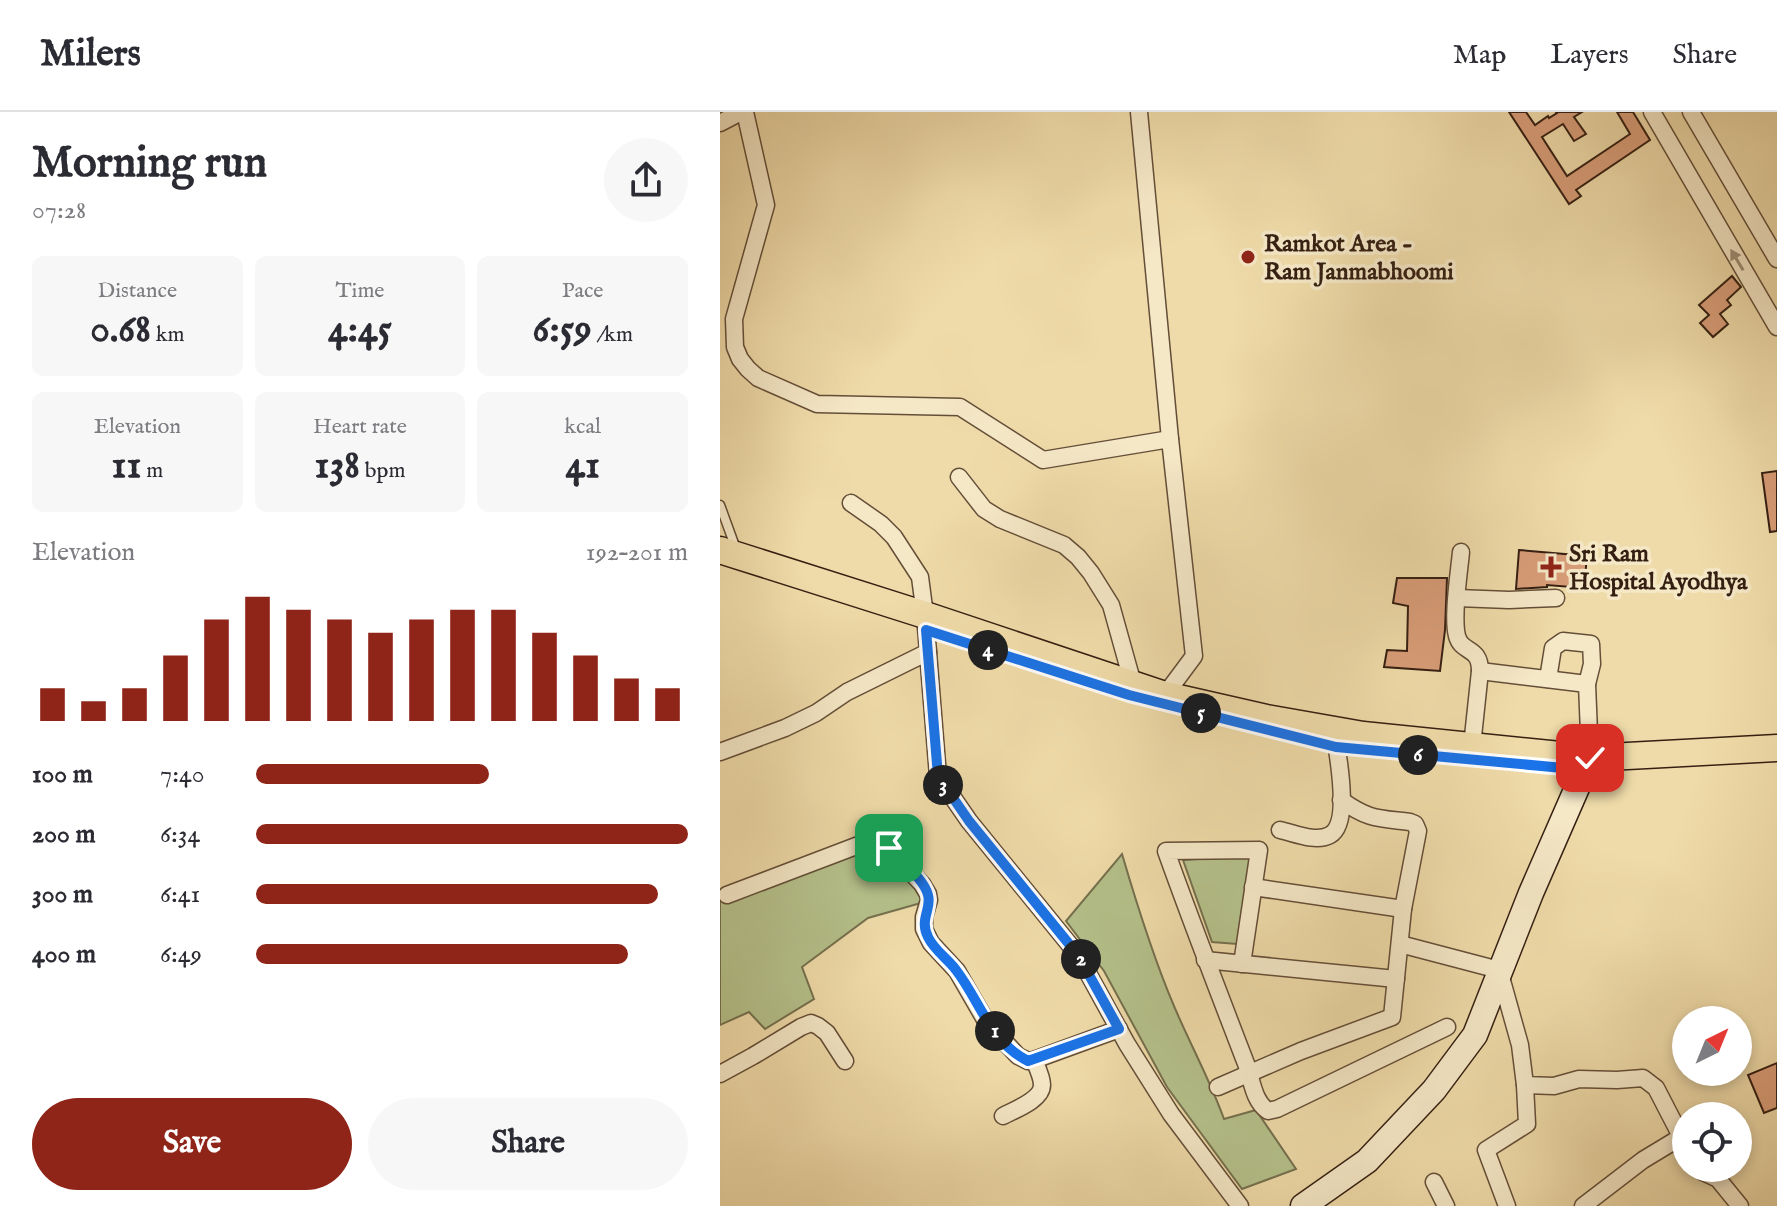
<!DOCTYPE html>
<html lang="en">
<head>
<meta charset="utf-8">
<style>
	:root { --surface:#fff; --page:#f7f7f7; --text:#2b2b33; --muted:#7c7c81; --line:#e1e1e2; --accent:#8f2418 }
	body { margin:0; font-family:"IM FELL English",serif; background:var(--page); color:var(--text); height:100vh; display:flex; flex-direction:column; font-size:30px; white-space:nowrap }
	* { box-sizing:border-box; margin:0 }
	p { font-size:26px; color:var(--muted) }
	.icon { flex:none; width:44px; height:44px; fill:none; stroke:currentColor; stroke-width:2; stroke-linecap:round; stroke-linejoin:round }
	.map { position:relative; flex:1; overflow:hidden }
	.side { display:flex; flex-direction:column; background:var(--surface); width:720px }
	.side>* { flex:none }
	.needle { width:52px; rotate:43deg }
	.controls { position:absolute; left:952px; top:894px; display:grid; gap:16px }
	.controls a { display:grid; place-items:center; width:80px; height:80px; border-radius:50%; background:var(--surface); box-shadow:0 4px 12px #0003; font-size:40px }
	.pin { position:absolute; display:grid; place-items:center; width:68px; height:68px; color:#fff; margin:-34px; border-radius:16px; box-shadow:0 4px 12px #0006 }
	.km { position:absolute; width:40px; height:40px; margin:-20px; border-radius:50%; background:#222; color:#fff; font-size:22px; line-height:40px; text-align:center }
	.round { display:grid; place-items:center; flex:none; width:84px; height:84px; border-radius:42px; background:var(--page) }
	.overview { display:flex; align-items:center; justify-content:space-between; height:136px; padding:0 32px }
	h1 { font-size:44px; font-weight:800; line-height:60px }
	.metrics { display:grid; grid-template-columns:repeat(3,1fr); gap:12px; height:136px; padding:8px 32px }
	.metrics div { display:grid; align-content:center; border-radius:12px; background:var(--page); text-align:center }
	.metrics b { font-size:40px; font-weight:800 }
	.metrics small { font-size:22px; font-weight:400 }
	.metrics p { font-size:22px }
	.chart { height:224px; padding:16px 32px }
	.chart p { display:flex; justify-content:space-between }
	.chart svg { width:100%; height:144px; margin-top:8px; stroke:var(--accent); stroke-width:6 }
	.cta { display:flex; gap:16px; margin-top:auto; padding:16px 32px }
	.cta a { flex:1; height:92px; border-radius:48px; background:var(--accent); color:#fff; font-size:32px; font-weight:800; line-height:92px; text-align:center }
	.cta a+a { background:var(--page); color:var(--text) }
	ul { padding:0 32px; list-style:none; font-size:26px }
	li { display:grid; grid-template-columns:128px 96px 1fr; align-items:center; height:60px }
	li i { height:20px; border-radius:10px; background:var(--accent) }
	header { display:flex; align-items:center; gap:48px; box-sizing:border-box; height:112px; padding:0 40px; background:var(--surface); border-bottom:2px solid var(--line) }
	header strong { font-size:38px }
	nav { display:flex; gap:44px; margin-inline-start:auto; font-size:28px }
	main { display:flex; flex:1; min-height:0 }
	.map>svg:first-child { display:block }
	.green { fill:#b5c18b; stroke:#75704e; stroke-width:2 }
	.building { fill:#d89d78; stroke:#351f12; stroke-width:2 }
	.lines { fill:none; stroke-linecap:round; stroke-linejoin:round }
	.lane-casing { stroke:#644e38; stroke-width:11 }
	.street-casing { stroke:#644e38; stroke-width:19 }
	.secondary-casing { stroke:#351f12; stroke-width:27 }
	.primary-casing { stroke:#351f12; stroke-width:29 }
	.lane { stroke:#f5e8c7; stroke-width:8 }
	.street { stroke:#f5e8c7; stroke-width:16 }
	.secondary { stroke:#f5e8c7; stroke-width:24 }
	.primary { stroke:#efdba9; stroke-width:26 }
	.oneway { fill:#9f8e76 }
	.route-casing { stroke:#fff; stroke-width:16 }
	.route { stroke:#1a73e8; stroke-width:10 }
	.poi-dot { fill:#8f2418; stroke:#f5e8c7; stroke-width:3 }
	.labels { text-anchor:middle; stroke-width:7; stroke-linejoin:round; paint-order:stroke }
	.poi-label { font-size:24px; font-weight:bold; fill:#351f12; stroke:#f5e8c7; text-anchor:start }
</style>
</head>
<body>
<header>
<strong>Milers</strong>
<nav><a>Map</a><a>Layers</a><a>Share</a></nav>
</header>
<main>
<section class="side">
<div class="overview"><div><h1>Morning run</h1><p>07:28</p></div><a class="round"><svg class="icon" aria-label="share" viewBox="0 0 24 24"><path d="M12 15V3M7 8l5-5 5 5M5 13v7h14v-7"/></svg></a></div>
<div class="metrics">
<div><p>Distance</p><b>0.68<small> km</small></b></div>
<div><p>Time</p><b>4:45</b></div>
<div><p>Pace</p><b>6:59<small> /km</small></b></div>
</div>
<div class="metrics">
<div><p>Elevation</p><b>11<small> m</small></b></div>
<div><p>Heart rate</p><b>138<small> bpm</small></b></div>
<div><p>kcal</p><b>41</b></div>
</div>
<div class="chart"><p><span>Elevation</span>192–201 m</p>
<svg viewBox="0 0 160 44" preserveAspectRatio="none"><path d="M5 44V34M15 44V38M25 44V34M35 44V24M45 44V13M55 44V6M65 44V10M75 44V13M85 44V17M95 44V13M105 44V10M115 44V10M125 44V17M135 44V24M145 44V31M155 44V34"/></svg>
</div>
<ul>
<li><b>100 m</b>7:40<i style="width:54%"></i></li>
<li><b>200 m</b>6:34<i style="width:100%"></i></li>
<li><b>300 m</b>6:41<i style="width:93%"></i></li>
<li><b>400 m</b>6:49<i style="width:86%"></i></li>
</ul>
<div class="cta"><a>Save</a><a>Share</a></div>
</section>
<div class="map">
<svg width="1057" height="1094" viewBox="0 0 1057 1094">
	<rect width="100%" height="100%" fill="#efdba9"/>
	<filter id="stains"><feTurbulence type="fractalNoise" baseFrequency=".0025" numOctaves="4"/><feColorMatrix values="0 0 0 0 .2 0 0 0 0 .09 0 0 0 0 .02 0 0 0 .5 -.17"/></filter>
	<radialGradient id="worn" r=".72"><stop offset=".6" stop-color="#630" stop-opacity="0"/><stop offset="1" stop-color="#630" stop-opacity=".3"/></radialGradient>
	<g class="green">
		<path d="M154,736L161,755L182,760L201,781V791L148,806L82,855L94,887L45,917L29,900L0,913V779L11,789Z"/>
		<path d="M402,742C417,793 433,845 454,894C470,932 490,968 504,1007L536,998L576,1057L522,1077L447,975L384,859L346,809Z"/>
		<path d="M533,743L517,832L492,830L463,748Z"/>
	</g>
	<g class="building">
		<path d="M789,0H806L815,13L828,4L829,6L837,1L836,0H862L854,5L866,22L854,29L843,12L822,25L847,64L910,22L897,0H913L930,28L856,78L861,84L849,92Z"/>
		<path d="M1012,164L1021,175L1007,188L1011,193L1000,202L1008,212L993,225L980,211L989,203L979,193Z"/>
		<path d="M1057,359V419L1050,420L1042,361Z"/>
		<path d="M799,438L867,444L864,476L827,473V475L796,477Z"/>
		<path d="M677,466H727L725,518L720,559L664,555L667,538L687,539L688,494L673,491Z"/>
		<path d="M1057,951V996L1044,1001L1028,963Z"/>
	</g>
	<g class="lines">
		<defs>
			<path id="lane" d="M0,393L16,437"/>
			<g id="street">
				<path d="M25,0L46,93L14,207L15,235L20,247L28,257L38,266L97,292L240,295L323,348L450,327"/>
				<path d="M419,0L450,327L474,544L445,583"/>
				<path d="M932,0L1057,215"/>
				<path d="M971,0L1057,147"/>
				<path d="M0,11L21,0"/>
				<path d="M239,365L264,397L280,407L344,433L358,445L371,461L391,493L413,572"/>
				<path d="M131,391L161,412L174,425L200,465L205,503L218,664L249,709L358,843L407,932L451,1002L520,1094"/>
				<path d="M741,440C739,461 732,505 737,524C742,542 760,534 760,559"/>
				<path d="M737,486L789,488L836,486"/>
				<path d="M828,567L833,536L843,529L871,532L872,552L867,572"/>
				<path d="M752,634L760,559L867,572L870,646"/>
				<path d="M0,640L65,616L96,601L127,580L208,540"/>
				<path d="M560,718C574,721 596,731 610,723C632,711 617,639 614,618"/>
				<path d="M533,775L683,797"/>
				<path d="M7,783L144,731L153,729L163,731L202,772L208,782L209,788L204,805V817L211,831L237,859L267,911L298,944L308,949L314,948L399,917"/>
				<path d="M680,832L779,858L800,933L805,973L834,974L859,967L897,968L923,966L936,976L966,1034"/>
				<path d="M485,848L676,867"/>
				<path d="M522,852L539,738L446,739C471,809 498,879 525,949C532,965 532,988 548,999L557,997L727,915"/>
				<path d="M0,962L33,944L81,915L91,911L98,914L107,921L125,949"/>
				<path d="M498,975L581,939L672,905L683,797L698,719L695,712L690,710C658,706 649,708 621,688"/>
				<path d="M283,1004C294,998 322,988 322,973C322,965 317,955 314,948"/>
				<path d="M981,1056L983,1060L998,1067L1020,1094"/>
				<path d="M714,1070L726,1094"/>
				<path d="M787,1094L766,1038L807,1012L805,973"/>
				<path d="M863,1094L923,1048L961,1025"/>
			</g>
			<path id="secondary" d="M583,1094L647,1049L714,978L755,923L811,781L870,646"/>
			<path id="primary" d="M0,438L205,503L445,583L546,606L643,623L870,646L1057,636"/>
		</defs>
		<use href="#lane" class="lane-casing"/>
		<use href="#street" class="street-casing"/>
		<use href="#secondary" class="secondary-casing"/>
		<use href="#primary" class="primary-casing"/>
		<use href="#lane" class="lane"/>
		<use href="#street" class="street"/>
		<use href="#secondary" class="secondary"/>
		<use href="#primary" class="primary"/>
	</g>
	<defs><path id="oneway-solid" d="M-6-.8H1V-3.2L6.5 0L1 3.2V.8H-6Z" transform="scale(2)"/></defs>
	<use class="oneway" href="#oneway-solid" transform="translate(1017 148) rotate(-121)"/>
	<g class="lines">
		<defs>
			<path id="route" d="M169,736C180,748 204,767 208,783C212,797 199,807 208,825C214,838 228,847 236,858C260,889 270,930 308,949L399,917L358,843L249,709L218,664L206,518L409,583L616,635L865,658L870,646"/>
		</defs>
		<use href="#route" class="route-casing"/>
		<use href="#route" class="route"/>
	</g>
	<g class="poi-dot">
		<circle cx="528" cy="145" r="8"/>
		<path d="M827 443h8v8h8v8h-8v8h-8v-8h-8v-8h8z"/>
	</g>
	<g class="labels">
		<g class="poi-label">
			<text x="544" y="139">Ramkot Area -<tspan x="544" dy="28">Ram Janmabhoomi</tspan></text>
			<text x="849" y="449">Sri Ram<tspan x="849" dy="28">Hospital Ayodhya</tspan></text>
		</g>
	</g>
	<rect width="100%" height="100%" filter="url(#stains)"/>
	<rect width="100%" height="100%" fill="url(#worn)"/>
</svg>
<div class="controls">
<a><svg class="needle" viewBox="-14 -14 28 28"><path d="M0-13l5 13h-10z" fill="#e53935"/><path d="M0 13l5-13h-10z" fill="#7c7c81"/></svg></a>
<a><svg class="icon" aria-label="locate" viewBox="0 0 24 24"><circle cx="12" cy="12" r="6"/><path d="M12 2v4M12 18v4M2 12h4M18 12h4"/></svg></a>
</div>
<div class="pin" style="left:169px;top:736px;background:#1e9e55"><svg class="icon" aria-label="arrive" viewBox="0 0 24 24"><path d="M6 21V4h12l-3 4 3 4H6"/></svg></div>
<div class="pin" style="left:870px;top:646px;background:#d93025"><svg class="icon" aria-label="check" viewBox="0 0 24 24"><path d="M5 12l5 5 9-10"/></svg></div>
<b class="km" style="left:275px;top:919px">1</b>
<b class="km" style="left:361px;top:847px">2</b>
<b class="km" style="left:223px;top:673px">3</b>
<b class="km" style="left:268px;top:538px">4</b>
<b class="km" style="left:481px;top:601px">5</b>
<b class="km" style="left:698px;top:643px">6</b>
</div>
</main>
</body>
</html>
